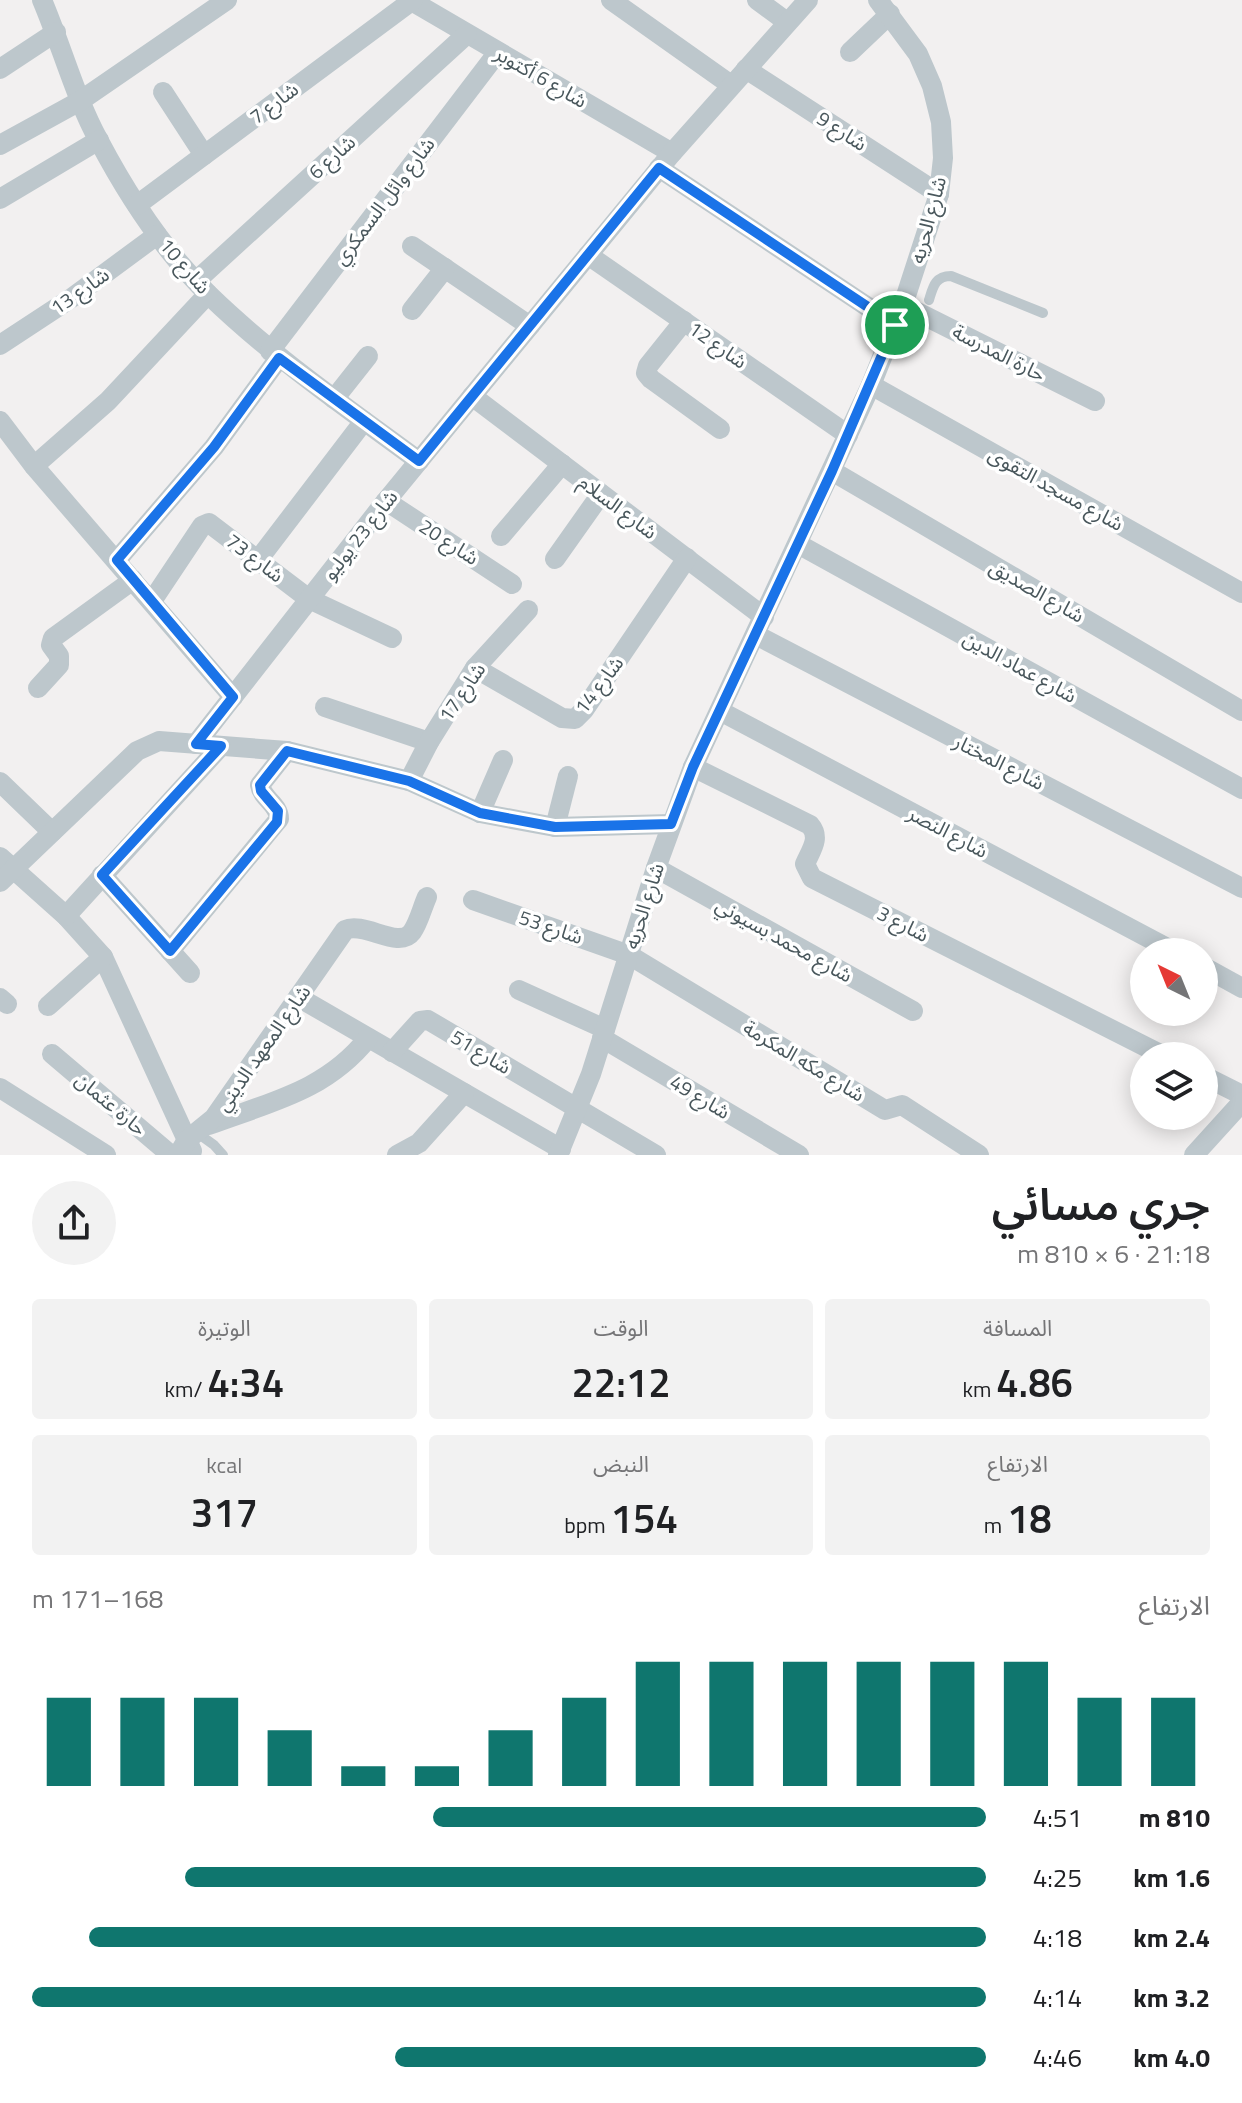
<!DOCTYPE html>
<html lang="ar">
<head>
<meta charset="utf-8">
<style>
	:root { --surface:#fff; --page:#f2f2f2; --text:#202124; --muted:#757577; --accent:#0f766e }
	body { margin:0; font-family:"Titillium Web","Noto Sans Arabic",sans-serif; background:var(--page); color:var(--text); direction:rtl; height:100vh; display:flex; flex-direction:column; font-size:30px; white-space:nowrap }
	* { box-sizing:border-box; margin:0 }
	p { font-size:26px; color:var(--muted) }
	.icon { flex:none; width:44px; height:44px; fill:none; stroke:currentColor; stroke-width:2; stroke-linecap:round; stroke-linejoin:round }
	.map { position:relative; height:1155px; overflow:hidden; direction:ltr }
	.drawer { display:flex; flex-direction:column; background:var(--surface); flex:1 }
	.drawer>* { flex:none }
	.needle { width:52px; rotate:317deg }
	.tools { position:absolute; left:1130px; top:938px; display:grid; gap:16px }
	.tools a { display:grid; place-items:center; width:88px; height:88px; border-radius:50%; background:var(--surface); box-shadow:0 4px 20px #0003; font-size:40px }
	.pin { position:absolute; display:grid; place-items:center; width:68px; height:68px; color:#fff; margin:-34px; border:4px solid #fff; border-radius:50%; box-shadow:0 2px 8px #0007 }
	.round { display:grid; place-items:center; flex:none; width:84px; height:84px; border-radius:42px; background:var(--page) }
	.head { display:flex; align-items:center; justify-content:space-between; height:136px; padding:0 32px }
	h1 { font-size:44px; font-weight:600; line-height:60px }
	.stats { display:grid; grid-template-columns:repeat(3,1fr); gap:12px; height:136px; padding:8px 32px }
	.stats div { display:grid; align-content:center; border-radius:8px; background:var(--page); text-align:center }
	.stats b { font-size:40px; font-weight:600 }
	.stats small { font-size:22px; font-weight:400 }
	.stats p { font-size:22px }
	.chart { height:224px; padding:16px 32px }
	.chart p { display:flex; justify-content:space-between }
	.chart svg { width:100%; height:144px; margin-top:8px; stroke:var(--accent); stroke-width:6 }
	ul { padding:0 32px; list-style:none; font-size:26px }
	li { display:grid; grid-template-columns:128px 96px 1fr; align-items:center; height:60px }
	li i { height:20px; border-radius:10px; background:var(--accent) }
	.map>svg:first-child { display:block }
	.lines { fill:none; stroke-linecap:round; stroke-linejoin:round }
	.service { stroke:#bdc7cc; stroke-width:10 }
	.minor { stroke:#bdc7cc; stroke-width:20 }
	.route-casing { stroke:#fff; stroke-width:16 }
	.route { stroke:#1a73e8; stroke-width:10 }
	.labels { text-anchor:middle; stroke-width:7; stroke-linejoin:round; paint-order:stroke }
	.street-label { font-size:20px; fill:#49575c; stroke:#fff }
</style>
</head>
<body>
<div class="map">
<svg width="1242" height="1155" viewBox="0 0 1242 1155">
	<rect width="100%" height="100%" fill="#f2f0f0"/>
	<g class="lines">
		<g class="service">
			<path d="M929,300C933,287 935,276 951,276L1043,313"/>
			<path d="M196,1132L214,1145L223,1155"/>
		</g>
		<g class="minor">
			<path d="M42,0C62,47 75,97 99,141C128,196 164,251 209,295C273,357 347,408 419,461"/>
			<path d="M410,0L672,153"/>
			<path d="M611,0L731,85"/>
			<path d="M757,0L787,22"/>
			<path d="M850,52L890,14"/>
			<path d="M0,69L56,32"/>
			<path d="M746,69L939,194"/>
			<path d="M163,92L204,155"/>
			<path d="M0,145L80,101L227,0"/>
			<path d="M659,168L895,325"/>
			<path d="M0,199L99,140"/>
			<path d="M137,205L413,0"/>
			<path d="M412,246L530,326"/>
			<path d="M588,255L848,435"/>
			<path d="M196,281L467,34"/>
			<path d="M903,305L1095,401"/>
			<path d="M412,310L445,268"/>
			<path d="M684,321L648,366L646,373L651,379L720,429"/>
			<path d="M0,345L73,297L157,235"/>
			<path d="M270,351L498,52"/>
			<path d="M871,385L1242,593"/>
			<path d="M472,396L764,617"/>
			<path d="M334,399L368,356"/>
			<path d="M0,421L34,466L233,697"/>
			<path d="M34,466L108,401L208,294"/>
			<path d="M832,471L1242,711"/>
			<path d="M386,501L512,584"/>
			<path d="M501,536L562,464"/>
			<path d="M798,544L1242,789"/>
			<path d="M555,559L601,494"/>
			<path d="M117,560L214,447L279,358"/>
			<path d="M258,560L364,421"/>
			<path d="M152,601L202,526L209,523L309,599L392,638"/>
			<path d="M756,635L1242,888"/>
			<path d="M475,668L562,718L575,719L584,710L687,558"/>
			<path d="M38,688L59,665V656L51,645L53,638L133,580"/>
			<path d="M325,707L429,742"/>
			<path d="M720,711L1175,952"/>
			<path d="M196,744L386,501L672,153L808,0"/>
			<path d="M693,767L810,825C821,838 811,850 805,864L812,878L1164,1056"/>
			<path d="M409,781L429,742L475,668L528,610"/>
			<path d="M0,782L52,832"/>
			<path d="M480,813L503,760"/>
			<path d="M555,827L568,776"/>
			<path d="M0,857L66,916L103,957L192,1151"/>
			<path d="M656,868L913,1011"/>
			<path d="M102,875L190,973"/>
			<path d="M0,882L137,751L159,741L287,751L409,781L480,813L555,827L671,824"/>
			<path d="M473,900L629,955L885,1110L902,1105L979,1155"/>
			<path d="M66,916L221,746"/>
			<path d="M170,951L279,819C279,804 262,799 260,785L287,751"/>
			<path d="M1204,967L1242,988"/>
			<path d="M519,990L605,1029"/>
			<path d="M298,997L561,1149"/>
			<path d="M0,998L7,1004"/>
			<path d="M48,1006L103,957"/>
			<path d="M602,1038L799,1155"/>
			<path d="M392,1052L420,1021L428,1020L656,1155"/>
			<path d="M52,1054L171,1155"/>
			<path d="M1204,1076L1242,1095"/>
			<path d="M0,1088L106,1155"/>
			<path d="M209,1125C270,1102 326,1091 368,1038"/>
			<path d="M178,1155L187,1140L214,1118L345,930C364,921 399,950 412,932C419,922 422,908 427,897"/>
			<path d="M397,1155L419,1143L464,1093"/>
			<path d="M558,1155L591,1074L656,868L693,767L871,385L903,305L939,194L943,158L941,122L932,86L918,54L878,0"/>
			<path d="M1194,1155L1242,1102"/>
		</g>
	</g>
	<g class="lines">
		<defs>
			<path id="route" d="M659,168L895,325L832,471L693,767L671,824L555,827L480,813L409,781L287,751L260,785L261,791L278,811L277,822L170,951L102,875L221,746L196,744L233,697L117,560L214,447L279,358L419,461Z"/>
		</defs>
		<use href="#route" class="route-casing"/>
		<use href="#route" class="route"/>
	</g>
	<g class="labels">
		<g class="street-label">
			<text transform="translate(541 77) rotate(30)" y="7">شارع 6 أكتوبر</text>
			<text transform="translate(274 103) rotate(-37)" y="7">شارع 7</text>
			<text transform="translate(842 131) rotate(33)" y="7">شارع 9</text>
			<text transform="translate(332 157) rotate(-42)" y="7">شارع 6</text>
			<text transform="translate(384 201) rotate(-53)" y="7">شارع وائل السمكري</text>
			<text transform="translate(928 220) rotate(-75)" y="7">شارع الحريه</text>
			<text transform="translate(185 266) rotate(49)" y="7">شارع 10</text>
			<text transform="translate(80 291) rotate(-35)" y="7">شارع 13</text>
			<text transform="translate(718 345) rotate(35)" y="7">شارع 12</text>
			<text transform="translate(999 353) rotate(27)" y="7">حارة المدرسة</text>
			<text transform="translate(1056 489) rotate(29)" y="7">شارع مسجد التقوى</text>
			<text transform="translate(618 507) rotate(37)" y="7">شارع السلام</text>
			<text transform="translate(360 535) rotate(-52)" y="7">شارع 23 يوليو</text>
			<text transform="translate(449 542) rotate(33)" y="7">شارع 20</text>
			<text transform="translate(255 558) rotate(37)" y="7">شارع 73</text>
			<text transform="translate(1037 591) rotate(30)" y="7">شارع الصديق</text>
			<text transform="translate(1020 667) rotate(29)" y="7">شارع عماد الدين</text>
			<text transform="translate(599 685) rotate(-53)" y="7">شارع 14</text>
			<text transform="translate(462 692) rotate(-56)" y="7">شارع 17</text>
			<text transform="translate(999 762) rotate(27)" y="7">شارع المختار</text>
			<text transform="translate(948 832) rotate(28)" y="7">شارع النصر</text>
			<text transform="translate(644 906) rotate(-72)" y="7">شارع الحريه</text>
			<text transform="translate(903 924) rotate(27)" y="7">شارع 3</text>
			<text transform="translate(551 927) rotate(19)" y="7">شارع 53</text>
			<text transform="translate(784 940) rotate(29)" y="7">شارع محمد بسيوني</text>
			<text transform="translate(263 1048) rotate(-55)" y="7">شارع المعهد الديني</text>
			<text transform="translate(481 1052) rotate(31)" y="7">شارع 51</text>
			<text transform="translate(804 1061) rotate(31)" y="7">شارع مكه المكرمة</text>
			<text transform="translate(700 1097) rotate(31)" y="7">شارع 49</text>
			<text transform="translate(111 1104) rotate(40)" y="7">حارة عثمان</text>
		</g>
	</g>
</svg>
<div class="tools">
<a><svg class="needle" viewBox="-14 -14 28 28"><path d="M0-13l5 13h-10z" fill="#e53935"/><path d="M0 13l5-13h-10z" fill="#757577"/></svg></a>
<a><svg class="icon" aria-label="layers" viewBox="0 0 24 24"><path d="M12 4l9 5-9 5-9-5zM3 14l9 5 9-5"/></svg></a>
</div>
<div class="pin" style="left:895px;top:325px;background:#1e9e55"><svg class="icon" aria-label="arrive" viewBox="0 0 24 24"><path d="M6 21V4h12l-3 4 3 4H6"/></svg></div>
</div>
<section class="drawer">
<div class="head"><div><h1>جري مسائي</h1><p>21:18 · 6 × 810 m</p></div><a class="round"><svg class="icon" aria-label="share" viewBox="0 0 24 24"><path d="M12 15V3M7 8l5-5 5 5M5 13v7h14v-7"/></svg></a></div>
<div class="stats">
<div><p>المسافة</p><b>4.86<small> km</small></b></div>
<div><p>الوقت</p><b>22:12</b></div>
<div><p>الوتيرة</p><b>4:34<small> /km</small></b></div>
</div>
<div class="stats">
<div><p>الارتفاع</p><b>18<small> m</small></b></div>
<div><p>النبض</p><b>154<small> bpm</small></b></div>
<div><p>kcal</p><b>317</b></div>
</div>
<div class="chart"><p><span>الارتفاع</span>168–171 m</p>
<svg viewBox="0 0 160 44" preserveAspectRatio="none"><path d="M5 44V17M15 44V17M25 44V17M35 44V27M45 44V38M55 44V38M65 44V27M75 44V17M85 44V6M95 44V6M105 44V6M115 44V6M125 44V6M135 44V6M145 44V17M155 44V17"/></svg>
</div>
<ul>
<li><b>810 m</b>4:51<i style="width:58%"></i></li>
<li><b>1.6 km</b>4:25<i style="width:84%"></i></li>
<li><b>2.4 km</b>4:18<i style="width:94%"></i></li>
<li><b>3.2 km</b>4:14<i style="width:100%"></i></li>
<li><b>4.0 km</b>4:46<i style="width:62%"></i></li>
</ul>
</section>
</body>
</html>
